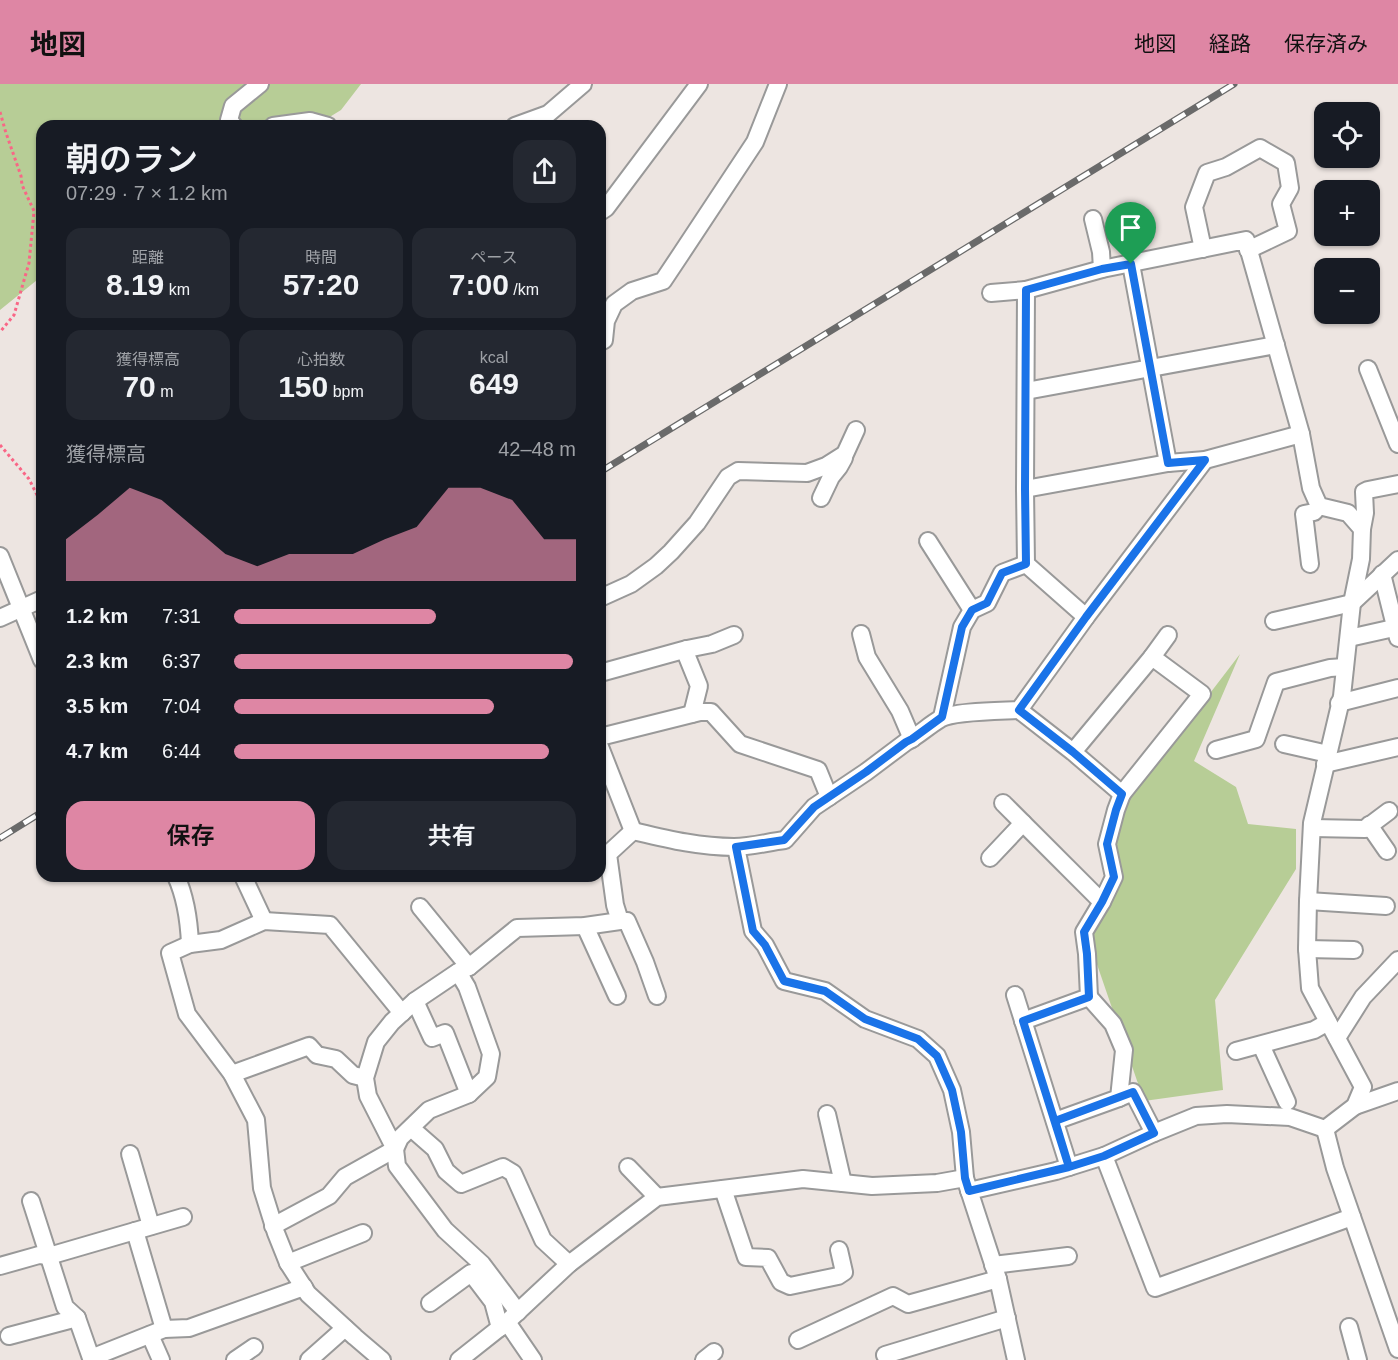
<!DOCTYPE html>
<html lang="ja">
<head>
<meta charset="utf-8">
<style>
	:root { --surface:#171b24; --page:#242831; --text:#f1f3f6; --muted:#9ea1a6; --accent:#de86a4 }
	body { margin:0; font-family:Helvetica,"Noto Sans JP",sans-serif; background:var(--page); color:var(--text); height:100vh; display:flex; flex-direction:column; font-size:22px; white-space:nowrap }
	* { box-sizing:border-box; margin:0 }
	p { font-size:20px; color:var(--muted) }
	.icon { flex:none; width:33px; height:33px; fill:none; stroke:currentColor; stroke-width:2; stroke-linecap:round; stroke-linejoin:round }
	.map { position:relative; flex:1; overflow:hidden }
	.side { position:absolute; left:36px; top:36px; width:570px; height:762px; display:flex; flex-direction:column; background:var(--surface); border-radius:18px; box-shadow:0 2px 4px #0004 }
	.side>* { flex:none }
	.buttons { position:absolute; left:1314px; top:18px; display:grid; gap:12px }
	.buttons a { display:grid; place-items:center; width:66px; height:66px; border-radius:12px; background:var(--surface); box-shadow:0 2px 4px #0004; font-size:30px }
	.pin { position:absolute; display:grid; place-items:center; width:51px; height:51px; color:#fff; margin:-62px -26px; border-radius:50% 50% 50% 0; rotate:-45deg; box-shadow:0 0 6px #0007 }
	.pin .icon { rotate:45deg }
	.round { display:grid; place-items:center; flex:none; width:63px; height:63px; border-radius:18px; background:var(--page) }
	.overview { display:flex; align-items:center; justify-content:space-between; height:102px; padding:0 30px }
	h1 { font-size:33px; font-weight:600; line-height:45px }
	.stats { display:grid; grid-template-columns:repeat(3,1fr); gap:9px; height:102px; padding:6px 30px }
	.stats div { display:grid; align-content:center; border-radius:15px; background:var(--page); text-align:center }
	.stats b { font-size:30px; font-weight:600 }
	.stats small { font-size:16px; font-weight:400 }
	.stats p { font-size:16px }
	.chart { height:168px; padding:12px 30px }
	.chart p { display:flex; justify-content:space-between }
	.chart svg { width:100%; height:108px; margin-top:6px; fill:var(--accent); opacity:.7 }
	.primary-button { display:flex; gap:12px; margin-top:auto; padding:12px 30px }
	.primary-button a { flex:1; height:69px; border-radius:18px; background:var(--accent); color:#111; font-size:24px; font-weight:600; line-height:69px; text-align:center }
	.primary-button a+a { background:var(--page); color:var(--text) }
	ul { padding:0 30px; list-style:none; font-size:20px }
	li { display:grid; grid-template-columns:96px 72px 1fr; align-items:center; height:45px }
	li i { height:15px; border-radius:8px; background:var(--accent) }
	header { display:flex; align-items:center; gap:36px; box-sizing:border-box; height:84px; padding:0 30px; background:var(--accent); color:#111 }
	header strong { font-size:28px }
	nav { display:flex; gap:33px; margin-inline-start:auto; font-size:21px }
	.map>svg:first-child { display:block }
	.forest { fill:#b7cd96 }
	.lines { fill:none; stroke-linecap:round; stroke-linejoin:round }
	.minor-casing { stroke:#999; stroke-width:20 }
	.path { stroke:#f96686; stroke-width:3; stroke-dasharray:3 3; stroke-linecap:butt }
	.minor { stroke:#fff; stroke-width:16 }
	.rail-casing { stroke:#6a6a6a; stroke-width:7 }
	.rail { stroke:#fff; stroke-width:4.5; stroke-dasharray:14; stroke-linecap:butt }
	.route-casing { stroke:#fff; stroke-width:12 }
	.route { stroke:#1a73e8; stroke-width:8 }
</style>
</head>
<body>
<header>
<strong>地図</strong>
<nav><a>地図</a><a>経路</a><a>保存済み</a></nav>
</header>
<div class="map">
<svg width="1398" height="1276" viewBox="0 0 1398 1276">
	<rect width="100%" height="100%" fill="#ede5e1"/>
	<g class="forest">
		<path d="M0,0H361L341,26L315,42H42V192L0,226Z"/>
		<path d="M1240,570L1194,677L1236,703L1248,740L1296,745V785L1215,916L1223,1006L1144,1017L1090,860L1120,727Z"/>
	</g>
	<g class="lines">
		<defs>
			<g id="minor">
				<path d="M234,42L229,36L233,22L260,0"/>
				<path d="M273,42L310,37L328,42"/>
				<path d="M515,42L548,30L583,0"/>
				<path d="M600,128L606,124L699,0"/>
				<path d="M1093,135L1101,168L1102,185"/>
				<path d="M1203,165L1194,123L1207,89L1226,83L1260,64L1286,79L1290,104L1281,120L1288,147L1248,166"/>
				<path d="M1131,180L1168,379"/>
				<path d="M991,209L1026,206"/>
				<path d="M600,258L604,256L606,237L614,220L632,207L663,197L681,170L755,58L778,0"/>
				<path d="M1368,285L1398,360"/>
				<path d="M1026,307L1276,261"/>
				<path d="M1025,405L1168,379L1205,376L1301,350"/>
				<path d="M821,414L831,393L839,383L844,374"/>
				<path d="M1362,445L1365,429L1364,408L1368,406L1398,400"/>
				<path d="M928,457L972,526"/>
				<path d="M0,472L42,576"/>
				<path d="M1310,480L1304,430L1314,428L1319,422"/>
				<path d="M1382,490L1398,554"/>
				<path d="M600,514L631,500L656,482L671,468L697,439L728,393L738,387L807,389L826,382L845,370L856,346"/>
				<path d="M1086,533L1026,480L1025,405L1026,206L1102,185L1246,156L1301,350L1311,404L1319,422L1348,429L1362,445L1361,475L1352,519L1342,612L1312,739L1308,817L1307,865L1310,904L1363,1003L1355,1022L1325,1045"/>
				<path d="M0,534L42,515"/>
				<path d="M1274,537L1352,519L1398,476"/>
				<path d="M861,550L867,573L900,627L912,655"/>
				<path d="M1349,554L1398,543"/>
				<path d="M687,565L686,570L699,602L692,630"/>
				<path d="M1152,573L1168,551"/>
				<path d="M600,589L687,565L712,560L734,551"/>
				<path d="M1339,619L1398,604"/>
				<path d="M1019,626L1073,668L1122,710L1202,610L1152,573L1073,668"/>
				<path d="M942,633L962,543L972,526L987,519L1002,489L1026,480"/>
				<path d="M600,653L700,628H711L740,660L818,686L829,713"/>
				<path d="M1284,660L1328,670"/>
				<path d="M600,663L633,747"/>
				<path d="M1216,666L1256,655L1276,598L1330,584L1345,583"/>
				<path d="M1325,680L1398,663"/>
				<path d="M1003,719L1102,818"/>
				<path d="M1369,741L1387,767"/>
				<path d="M1312,744L1365,745L1389,727"/>
				<path d="M633,747C667,755 699,763 734,763C751,763 768,758 785,756L814,723L866,688L906,658C918,652 928,642 940,635C953,627 1001,627 1019,626L1086,533L1205,376"/>
				<path d="M736,763L753,847L765,861L784,897L825,907L865,935L918,955L937,972L952,1006L961,1048L965,1094L998,1195L1016,1276"/>
				<path d="M990,774L1023,739"/>
				<path d="M176,792C186,814 189,836 190,860"/>
				<path d="M243,792L264,837"/>
				<path d="M1308,817L1386,822"/>
				<path d="M420,823L469,883"/>
				<path d="M620,837H627L645,878L657,912"/>
				<path d="M585,842L617,912"/>
				<path d="M1307,865L1354,866"/>
				<path d="M458,888L467,903L491,970L487,993L469,1010"/>
				<path d="M1015,911L1069,1083"/>
				<path d="M1023,937L1089,913L1087,870L1084,848L1102,818L1114,793L1107,760L1116,726L1122,710"/>
				<path d="M1337,954L1363,913L1398,876"/>
				<path d="M1261,961L1287,1018"/>
				<path d="M1236,967L1314,946L1328,938"/>
				<path d="M232,990L309,962L317,971L336,975L353,991L365,994"/>
				<path d="M1119,1014L1133,1008L1154,1049"/>
				<path d="M1355,1022L1398,1007"/>
				<path d="M827,1030L843,1099"/>
				<path d="M1055,1037L1119,1014L1124,966L1113,940L1089,913"/>
				<path d="M411,1044L435,1065L446,1087L461,1100L503,1083L513,1089L543,1156L569,1180"/>
				<path d="M1325,1045L1335,1084L1398,1265"/>
				<path d="M130,1070L151,1142"/>
				<path d="M1104,1072L1155,1204L1352,1133"/>
				<path d="M628,1083L657,1113"/>
				<path d="M723,1105L746,1173L768,1174L781,1198L790,1202L838,1192L844,1188L839,1166"/>
				<path d="M969,1107L1056,1087L1104,1072L1154,1049L1196,1032L1227,1030L1290,1033L1325,1045"/>
				<path d="M31,1117L65,1223L77,1234L91,1274L164,1245L135,1147"/>
				<path d="M273,1142L329,1112L345,1093L395,1065L400,1054L429,1026L469,1010L445,949L432,954L415,917"/>
				<path d="M288,1179L363,1149"/>
				<path d="M993,1181L1068,1172"/>
				<path d="M0,1182L39,1171L49,1172L183,1133"/>
				<path d="M430,1219L471,1189L493,1218L500,1244"/>
				<path d="M518,1228L482,1180L445,1146L397,1082L395,1065L368,1012L365,994L376,958L392,938L415,917L458,888L469,883L517,844L585,842L620,837L615,821L608,770L633,747"/>
				<path d="M507,1238L533,1276"/>
				<path d="M1349,1243L1358,1276"/>
				<path d="M164,1245L189,1244L304,1203"/>
				<path d="M150,1251L161,1276"/>
				<path d="M9,1252L77,1234"/>
				<path d="M798,1256L893,1212L908,1220L998,1195"/>
				<path d="M885,1271L1007,1234"/>
				<path d="M235,1276L254,1263"/>
				<path d="M309,1276L345,1244"/>
				<path d="M382,1276L355,1253L308,1210L288,1179L276,1149L262,1104L256,1036L232,990L187,930L170,869L190,860L221,856L264,837L330,841L402,929"/>
				<path d="M459,1276L507,1238L569,1180L657,1113L803,1095L872,1102L937,1099L965,1094"/>
				<path d="M704,1276L714,1268"/>
			</g>
		</defs>
		<use href="#minor" class="minor-casing"/>
		<g class="path">
			<path d="M0,28L6,49L21,92L22,101L34,127L29,179L14,231L0,248"/>
			<path d="M0,361L29,395L42,421"/>
		</g>
		<use href="#minor" class="minor"/>
		<defs>
			<g id="rail">
				<path d="M600,388L1234,0"/>
				<path d="M0,754L42,728"/>
			</g>
		</defs>
		<use href="#rail" class="rail-casing"/>
		<use href="#rail" class="rail"/>
	</g>
	<g class="lines">
		<defs>
			<path id="route" d="M1131,180L1168,379L1205,376L1086,533L1019,626L1073,668L1122,710L1116,726L1107,760L1114,793L1102,818L1084,848L1087,870L1089,913L1023,937L1069,1083L1104,1072L1154,1049L1133,1008L1055,1037L1069,1083L969,1107L965,1094L961,1048L952,1006L937,972L918,955L865,935L825,907L784,897L765,861L753,847L736,763L784,756L814,723L866,688L906,658L912,655L942,633L962,543L972,526L987,519L1002,489L1026,480L1025,405L1026,206L1102,185L1131,180"/>
		</defs>
		<use href="#route" class="route-casing"/>
		<use href="#route" class="route"/>
	</g>
</svg>
<div class="buttons">
<a><svg class="icon" aria-label="locate" viewBox="0 0 24 24"><circle cx="12" cy="12" r="6"/><path d="M12 2v4M12 18v4M2 12h4M18 12h4"/></svg></a>
<a>+</a>
<a>−</a>
</div>
<div class="pin" style="left:1131px;top:180px;background:#1e9e55"><svg class="icon" aria-label="arrive" viewBox="0 0 24 24"><path d="M6 21V4h12l-3 4 3 4H6"/></svg></div>
<section class="side">
<div class="overview"><div><h1>朝のラン</h1><p>07:29 · 7 × 1.2 km</p></div><a class="round"><svg class="icon" aria-label="share" viewBox="0 0 24 24"><path d="M12 15V3M7 8l5-5 5 5M5 13v7h14v-7"/></svg></a></div>
<div class="stats">
<div><p>距離</p><b>8.19<small> km</small></b></div>
<div><p>時間</p><b>57:20</b></div>
<div><p>ペース</p><b>7:00<small> /km</small></b></div>
</div>
<div class="stats">
<div><p>獲得標高</p><b>70<small> m</small></b></div>
<div><p>心拍数</p><b>150<small> bpm</small></b></div>
<div><p>kcal</p><b>649</b></div>
</div>
<div class="chart"><p><span>獲得標高</span>42–48 m</p>
<svg viewBox="0 0 160 44" preserveAspectRatio="none"><path d="M0 44V27L10 17L20 6L30 11L40 22L50 33L60 38L70 33L80 33L90 33L100 27L110 22L120 6L130 6L140 11L150 27L160 27V44z"/></svg>
</div>
<ul>
<li><b>1.2 km</b>7:31<i style="width:59%"></i></li>
<li><b>2.3 km</b>6:37<i style="width:99%"></i></li>
<li><b>3.5 km</b>7:04<i style="width:76%"></i></li>
<li><b>4.7 km</b>6:44<i style="width:92%"></i></li>
</ul>
<div class="primary-button"><a>保存</a><a>共有</a></div>
</section>
</div>
</body>
</html>
